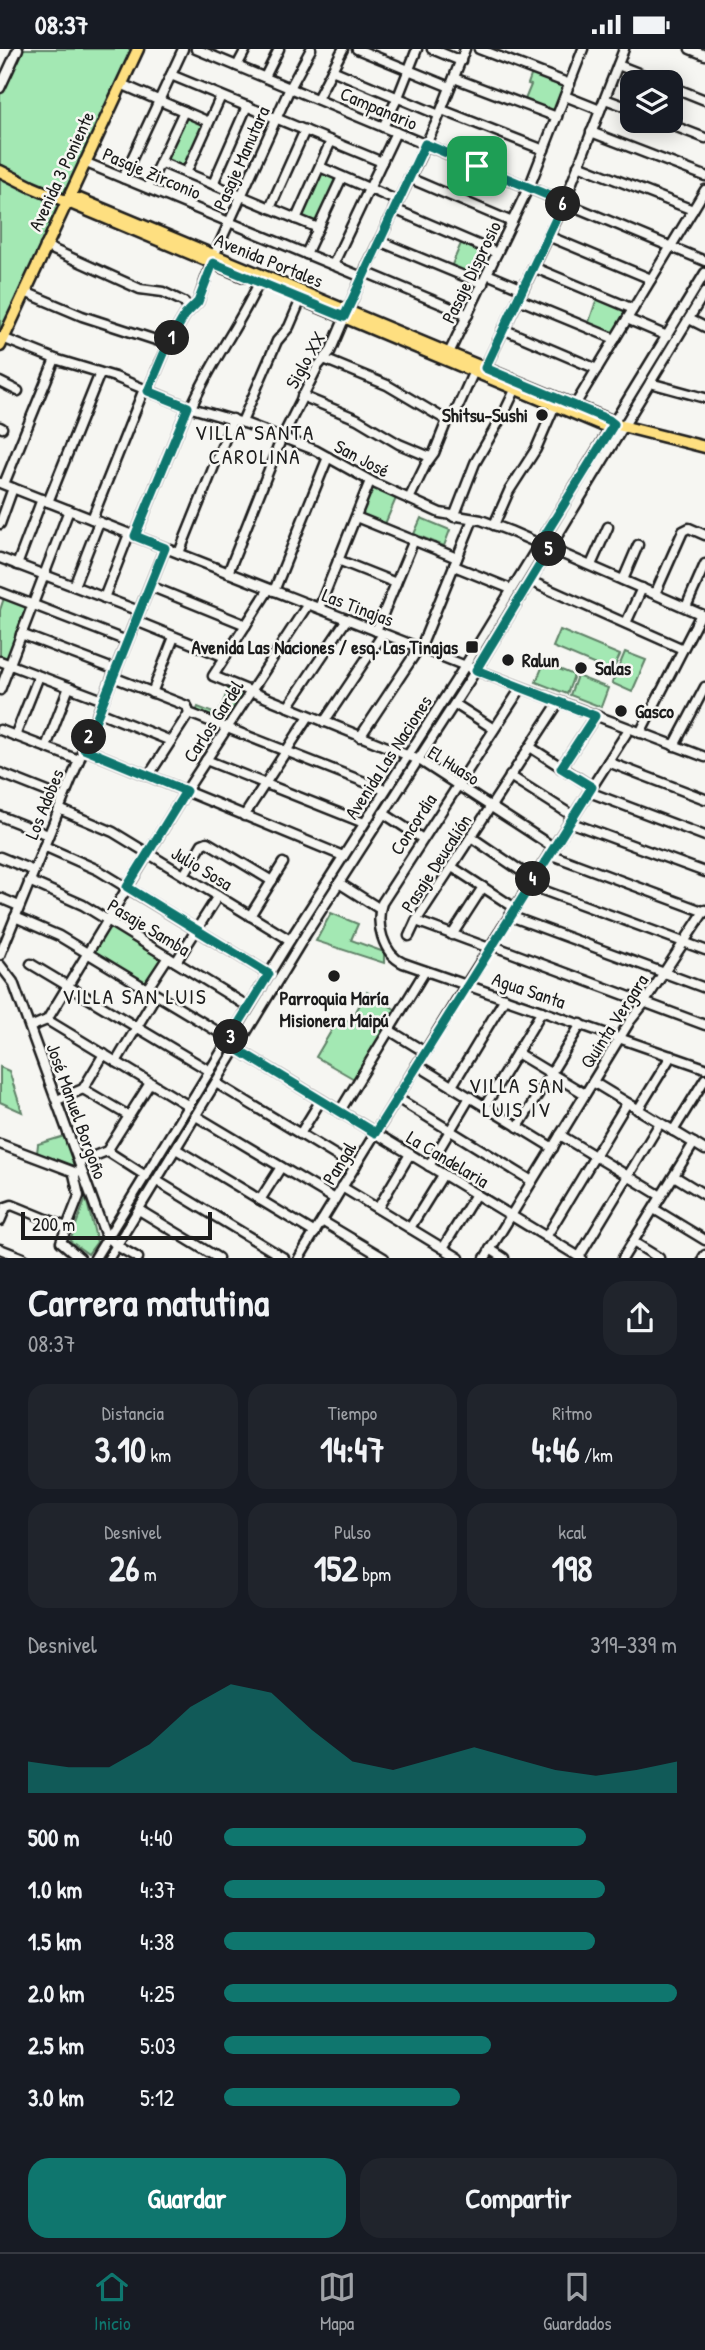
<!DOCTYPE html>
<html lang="es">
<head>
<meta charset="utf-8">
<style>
	:root { --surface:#171b24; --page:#20242c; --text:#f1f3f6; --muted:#9ea1a6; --line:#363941; --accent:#0f766e }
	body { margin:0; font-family:"Patrick Hand",sans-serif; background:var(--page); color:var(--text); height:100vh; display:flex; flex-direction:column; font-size:26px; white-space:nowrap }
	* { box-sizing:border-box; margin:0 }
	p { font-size:23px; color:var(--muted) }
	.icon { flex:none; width:38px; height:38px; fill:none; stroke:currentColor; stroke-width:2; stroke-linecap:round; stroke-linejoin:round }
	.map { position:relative; height:1209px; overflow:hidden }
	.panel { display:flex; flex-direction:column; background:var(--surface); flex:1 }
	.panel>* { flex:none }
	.controls { position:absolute; left:620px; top:21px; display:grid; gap:14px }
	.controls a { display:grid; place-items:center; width:63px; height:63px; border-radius:14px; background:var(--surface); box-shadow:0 4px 18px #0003; font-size:35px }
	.scale { position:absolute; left:21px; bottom:18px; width:191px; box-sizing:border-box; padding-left:7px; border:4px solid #1c1c1c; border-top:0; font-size:19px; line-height:24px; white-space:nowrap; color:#1c1c1c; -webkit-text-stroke:5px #f6f6f2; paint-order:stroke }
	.pin { position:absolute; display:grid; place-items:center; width:60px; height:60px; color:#fff; margin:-30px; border-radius:14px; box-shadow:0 4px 10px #0006 }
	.km { position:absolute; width:35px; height:35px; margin:-18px; border-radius:50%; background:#222; color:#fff; font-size:19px; line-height:35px; text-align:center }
	.round { display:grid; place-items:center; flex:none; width:74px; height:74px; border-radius:21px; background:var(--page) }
	.headline { display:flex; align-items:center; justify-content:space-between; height:119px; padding:0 28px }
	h1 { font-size:38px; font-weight:700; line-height:52px }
	.figures { display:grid; grid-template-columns:repeat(3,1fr); gap:10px; height:119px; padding:7px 28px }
	.figures div { display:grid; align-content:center; border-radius:18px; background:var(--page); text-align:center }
	.figures b { font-size:35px; font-weight:700 }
	.figures small { font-size:19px; font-weight:400 }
	.figures p { font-size:19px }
	.chart { height:196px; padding:14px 28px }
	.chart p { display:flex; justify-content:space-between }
	.chart svg { width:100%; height:126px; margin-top:7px; fill:var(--accent); opacity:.7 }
	.button { display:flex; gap:14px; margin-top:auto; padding:14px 28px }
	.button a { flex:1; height:80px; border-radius:21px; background:var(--accent); color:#fff; font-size:28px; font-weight:700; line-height:80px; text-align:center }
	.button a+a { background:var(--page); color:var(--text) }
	ul { padding:0 28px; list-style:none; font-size:23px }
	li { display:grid; grid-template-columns:112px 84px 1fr; align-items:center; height:52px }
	li i { height:18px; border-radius:9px; background:var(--accent) }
	.status { display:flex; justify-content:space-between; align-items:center; height:49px; padding:0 35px; background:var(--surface); direction:ltr }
	.status svg { height:19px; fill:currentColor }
	.dock { display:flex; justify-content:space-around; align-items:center; height:98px; border-top:2px solid var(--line); background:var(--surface); font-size:19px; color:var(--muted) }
	.dock a { display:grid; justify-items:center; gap:4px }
	.dock .current { color:var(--accent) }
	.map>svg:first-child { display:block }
	.green { fill:#a3e8b3; stroke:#608268; stroke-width:2 }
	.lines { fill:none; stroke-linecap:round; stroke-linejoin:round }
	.minor-casing { stroke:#1c1c1c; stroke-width:13 }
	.major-casing { stroke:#1c1c1c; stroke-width:15 }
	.minor { stroke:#f6f6f2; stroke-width:8 }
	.major { stroke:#fedf80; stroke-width:10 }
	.route-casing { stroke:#fff; stroke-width:14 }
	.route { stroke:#0f766e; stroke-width:9 }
	.poi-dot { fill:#1c1c1c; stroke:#f6f6f2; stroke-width:2.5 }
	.labels { text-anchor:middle; stroke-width:5; stroke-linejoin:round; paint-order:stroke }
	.street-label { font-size:19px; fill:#1c1c1c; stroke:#f6f6f2 }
	.poi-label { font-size:19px; font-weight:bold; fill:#1c1c1c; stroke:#f6f6f2; text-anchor:start }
	.neighbourhood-label { font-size:21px; letter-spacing:2px; fill:#1c1c1c; stroke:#f6f6f2 }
</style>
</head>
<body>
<div class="status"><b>08:37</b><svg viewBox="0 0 49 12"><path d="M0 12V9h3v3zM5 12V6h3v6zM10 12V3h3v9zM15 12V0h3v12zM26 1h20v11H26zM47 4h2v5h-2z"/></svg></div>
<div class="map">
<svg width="705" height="1209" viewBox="0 0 705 1209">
	<rect width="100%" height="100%" fill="#f6f6f2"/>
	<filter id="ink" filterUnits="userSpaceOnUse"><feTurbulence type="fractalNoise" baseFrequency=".0143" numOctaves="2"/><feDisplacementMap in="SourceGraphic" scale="14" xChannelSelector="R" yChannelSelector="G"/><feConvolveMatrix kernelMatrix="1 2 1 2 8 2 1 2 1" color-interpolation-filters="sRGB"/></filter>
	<g filter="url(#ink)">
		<g class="green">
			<path d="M21,0H134L63,146L0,286V45Z"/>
			<path d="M532,24L566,36L555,65L524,53L531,36L528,35Z"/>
			<path d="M184,65L204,74L184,120L164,112Z"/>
			<path d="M320,122L338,130L317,176L300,168Z"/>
			<path d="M462,192L493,206L482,231L451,218Z"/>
			<path d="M597,249L628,263L615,287L588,276Z"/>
			<path d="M371,436L397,447L385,475L359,466Z"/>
			<path d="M421,469L450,481L444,497L414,485Z"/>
			<path d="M4,549L29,559L10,610L0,606V561Z"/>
			<path d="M560,581L620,606L612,623L553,598Z"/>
			<path d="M625,603L646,611L632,643L612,634Z"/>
			<path d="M544,614L574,626L567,645L536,633Z"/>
			<path d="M577,627L608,639L601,658L570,646Z"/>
			<path d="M229,638L247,645L226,675L196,663L198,658L218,666Z"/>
			<path d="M331,864L358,875L351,891L384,903V914L316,892Z"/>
			<path d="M109,875L164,908L147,937L92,903Z"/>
			<path d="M367,943L398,962L356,1031L316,1008L340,967L350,973Z"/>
			<path d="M0,1018L9,1022L22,1063L0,1053Z"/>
			<path d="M68,1086L78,1116L69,1118L37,1104L38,1095Z"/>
			<path d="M86,1149L97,1193L88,1205L70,1192Z"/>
		</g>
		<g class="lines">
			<defs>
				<g id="minor">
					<path d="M196,0L705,212"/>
					<path d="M357,0L450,38"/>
					<path d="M432,0L461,12"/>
					<path d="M479,0L570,35"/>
					<path d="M690,0L705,6"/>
					<path d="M618,16L661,33"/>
					<path d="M237,17L246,0"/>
					<path d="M332,21L439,66"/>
					<path d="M171,26L382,113"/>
					<path d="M265,28L279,0"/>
					<path d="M454,29L557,68"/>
					<path d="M121,35L209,73"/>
					<path d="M670,37L705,51"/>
					<path d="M0,39L18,0"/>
					<path d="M565,47L600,61"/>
					<path d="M317,50L343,0"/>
					<path d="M605,50L632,60"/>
					<path d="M442,61L544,101"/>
					<path d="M661,72L705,89"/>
					<path d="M383,78L398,48L417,0"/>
					<path d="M591,83L705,127"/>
					<path d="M84,113L362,228"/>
					<path d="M160,113L318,179"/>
					<path d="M578,116L693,161"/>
					<path d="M320,118L398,152"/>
					<path d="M186,124L221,47"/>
					<path d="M123,129L183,0"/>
					<path d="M409,129L512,173"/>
					<path d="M213,135L247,57"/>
					<path d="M148,139L184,62"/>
					<path d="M270,159L305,81"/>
					<path d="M394,160L497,204"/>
					<path d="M296,170L331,92"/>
					<path d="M548,187L651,230"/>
					<path d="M379,192L483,235"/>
					<path d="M45,197L140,240L163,243L184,253L189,261"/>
					<path d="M306,205L342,128"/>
					<path d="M333,216L396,83"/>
					<path d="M533,218L633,260"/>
					<path d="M365,223L468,266"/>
					<path d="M487,225L523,240"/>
					<path d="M25,243L82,267L168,295"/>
					<path d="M518,250L615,290"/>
					<path d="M627,270L667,287"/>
					<path d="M689,270L705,278"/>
					<path d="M503,280L597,320"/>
					<path d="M0,288L55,310L115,328L188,358L247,375L315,401L376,435L440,464L481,471L510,482L705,567"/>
					<path d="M449,304L532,131L583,0"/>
					<path d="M324,310L387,336L448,372"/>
					<path d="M485,319L562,159L624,0"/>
					<path d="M0,333L18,342"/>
					<path d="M650,334L705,349"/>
					<path d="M148,342L168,295L185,266L198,253L214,207L290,39L311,0"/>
					<path d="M302,347L357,370L399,395L430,408"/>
					<path d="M575,356L705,141"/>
					<path d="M191,359C211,312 242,273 262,227"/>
					<path d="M242,373L277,292L289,278L301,250"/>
					<path d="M0,378L2,379"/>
					<path d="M0,434L476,621L705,708"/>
					<path d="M4,435L55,310"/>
					<path d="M409,450L426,415L434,404L446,374L453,369L474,322"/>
					<path d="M48,453L100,324"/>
					<path d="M356,468L457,509"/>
					<path d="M454,468L475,414L505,362L516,339"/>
					<path d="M92,470L144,340"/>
					<path d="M0,475L13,439"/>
					<path d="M494,476L509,442L536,400L555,356"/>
					<path d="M135,487L188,358"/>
					<path d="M179,504L233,370"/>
					<path d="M0,509L139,562"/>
					<path d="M338,511L396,534"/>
					<path d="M17,516L42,450"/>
					<path d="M591,516L608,478"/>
					<path d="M454,517L511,540"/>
					<path d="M228,524L280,393L318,317L330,303L362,228L437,72L465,0"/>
					<path d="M623,531L638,496"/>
					<path d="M530,532L683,600"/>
					<path d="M74,537L99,473"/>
					<path d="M150,537L246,576"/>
					<path d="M269,540L213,627L419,711L553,798"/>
					<path d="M274,542L328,408"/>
					<path d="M0,543L127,592"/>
					<path d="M655,545L683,482L689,479L705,486"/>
					<path d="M104,549L129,485"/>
					<path d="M686,558L705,515"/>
					<path d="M319,559L370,432"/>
					<path d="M136,572L225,608"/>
					<path d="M626,574L642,539"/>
					<path d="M376,582L414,491"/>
					<path d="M21,585L116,621"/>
					<path d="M0,612L103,651"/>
					<path d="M113,628L187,657L189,664L385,741"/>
					<path d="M521,639L382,854C375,874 383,905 403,914L705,1019"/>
					<path d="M0,641L69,461"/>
					<path d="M152,644L174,588"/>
					<path d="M455,655L494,680"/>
					<path d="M288,658L347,570"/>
					<path d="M99,663L171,692"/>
					<path d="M324,673L383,585"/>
					<path d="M0,681L79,711"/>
					<path d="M640,684L701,565"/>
					<path d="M15,687L39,627"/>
					<path d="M360,688L423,593L473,470"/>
					<path d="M674,697L705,638"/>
					<path d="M46,698L69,638"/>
					<path d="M530,698L592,738"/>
					<path d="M84,700L343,807"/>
					<path d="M206,711L364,774"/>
					<path d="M608,713L705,750"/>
					<path d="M561,719L595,667"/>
					<path d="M0,724L63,749"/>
					<path d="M149,726L189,664"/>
					<path d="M510,727L573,767"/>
					<path d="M589,743L705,787"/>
					<path d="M59,760L113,783L290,891"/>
					<path d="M383,764L423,790"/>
					<path d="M0,767L48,786"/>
					<path d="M244,767L309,667"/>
					<path d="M569,773L705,823"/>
					<path d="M471,788L533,830"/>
					<path d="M44,797L98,821L269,925"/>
					<path d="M549,805L705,863"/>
					<path d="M0,808L34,822"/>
					<path d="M452,818L515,859"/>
					<path d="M184,826L202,795L207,793L272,832"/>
					<path d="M29,832L83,856L249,958"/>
					<path d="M339,834L380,860"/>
					<path d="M529,836L705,901"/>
					<path d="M0,849L19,857"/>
					<path d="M250,867L283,814"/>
					<path d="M510,867L705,939"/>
					<path d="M15,868L59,887L230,990L237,1000L581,1209"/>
					<path d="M416,872L489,899"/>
					<path d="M452,886L483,838"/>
					<path d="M409,887L416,872L559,653"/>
					<path d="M491,896L705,976"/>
					<path d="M0,906L165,499"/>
					<path d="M176,913L218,847"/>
					<path d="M31,915L210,1022"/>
					<path d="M0,916L13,933L105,1185L117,1197L138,1209"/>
					<path d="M147,940L168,908"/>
					<path d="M47,971L189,1057"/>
					<path d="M30,978L47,971L186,742L308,555"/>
					<path d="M389,981L425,1003"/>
					<path d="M517,1004L585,1045"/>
					<path d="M116,1013L156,946"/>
					<path d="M417,1016L553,1099"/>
					<path d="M593,1033L705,1101"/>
					<path d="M216,1034L355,1118"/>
					<path d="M452,1037L505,949"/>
					<path d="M83,1040L129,1067"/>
					<path d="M397,1049L532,1132"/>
					<path d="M57,1051L83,1040L104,1005"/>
					<path d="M485,1057L542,962"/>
					<path d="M638,1061L671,1007"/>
					<path d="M340,1062L425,922"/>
					<path d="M196,1067L335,1150"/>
					<path d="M518,1078L581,975"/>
					<path d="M673,1082L705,1030"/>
					<path d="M300,1085L321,1051"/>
					<path d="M560,1086L661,1147"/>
					<path d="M0,1095L77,1124"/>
					<path d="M176,1100L315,1184"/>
					<path d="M107,1102L146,1127"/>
					<path d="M79,1113L107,1102L150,1034"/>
					<path d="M429,1117L470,1048"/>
					<path d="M74,1125L79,1147L61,1193L80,1209"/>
					<path d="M674,1127L705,1146"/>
					<path d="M157,1132L284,1209"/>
					<path d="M342,1138L459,1209"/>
					<path d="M260,1151L281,1118"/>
					<path d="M378,1159L410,1105"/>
					<path d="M654,1160L705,1191"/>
					<path d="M139,1161L218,1209"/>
					<path d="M0,1172L6,1158L12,1156L66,1178"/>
					<path d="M322,1172L384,1209"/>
					<path d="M410,1179L443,1126"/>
					<path d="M546,1188L627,1054"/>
					<path d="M633,1193L659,1209"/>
					<path d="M443,1199L476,1145"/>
					<path d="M0,1200L23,1209"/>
					<path d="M490,1200L504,1209"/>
					<path d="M579,1208L660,1074"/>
					<path d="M95,1209L290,891L465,617L705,224"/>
					<path d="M109,1209L306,885L476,621L705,243"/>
					<path d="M299,1209L466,936L629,680"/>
					<path d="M485,1209L630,972L642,957L705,861"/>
					<path d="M623,1209L694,1094"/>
					<path d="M703,1209L705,1206"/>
				</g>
				<g id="major">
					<path d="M0,122L32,138L244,227"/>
					<path d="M66,153L71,150H79L609,371L614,375L705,398"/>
					<path d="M303,251L602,376L614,375"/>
					<path d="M0,297L138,0"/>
				</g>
			</defs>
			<use href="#minor" class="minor-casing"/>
			<use href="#major" class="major-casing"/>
			<use href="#minor" class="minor"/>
			<use href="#major" class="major"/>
		</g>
	</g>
	<g class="lines" filter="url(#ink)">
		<defs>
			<path id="route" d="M425,95L564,153L485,319L609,371L614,375L540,494L550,499L476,621L595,667L561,719L592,738L375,1084L237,1000L229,990L269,925L127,838L186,742L84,700L165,499L135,487L188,358L148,342L168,295L185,266L198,253L213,214L344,268Z"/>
		</defs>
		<use href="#route" class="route-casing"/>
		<use href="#route" class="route"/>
	</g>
	<g class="poi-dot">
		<circle cx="542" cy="366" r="7"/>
		<rect x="465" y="591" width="14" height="14" rx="3.5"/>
		<circle cx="508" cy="611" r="7"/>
		<circle cx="581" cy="619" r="7"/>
		<circle cx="621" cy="662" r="7"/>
		<circle cx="334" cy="927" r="7"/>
	</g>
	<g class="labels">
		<g class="street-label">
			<text transform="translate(379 59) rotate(23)" y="7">Campanario</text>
			<text transform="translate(241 109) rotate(-66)" y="7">Pasaje Manutara</text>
			<text transform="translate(61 122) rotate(-65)" y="7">Avenida 3 Poniente</text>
			<text transform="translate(152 124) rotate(23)" y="7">Pasaje Zirconio</text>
			<text transform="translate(269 211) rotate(22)" y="7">Avenida Portales</text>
			<text transform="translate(471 223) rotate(-64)" y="7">Pasaje Disprosio</text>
			<text transform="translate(305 311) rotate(-61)" y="7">Siglo XX</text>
			<text transform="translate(362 409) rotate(28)" y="7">San José</text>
			<text transform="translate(358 558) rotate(21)" y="7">Las Tinajas</text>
			<text transform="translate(213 672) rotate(-57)" y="7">Carlos Gardel</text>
			<text transform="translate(388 708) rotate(-57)" y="7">Avenida Las Naciones</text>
			<text transform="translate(454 716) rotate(32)" y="7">El Huaso</text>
			<text transform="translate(44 755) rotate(-68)" y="7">Los Adobes</text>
			<text transform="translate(413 775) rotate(-57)" y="7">Concordia</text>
			<text transform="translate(436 814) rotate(-57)" y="7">Pasaje Deucalión</text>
			<text transform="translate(202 819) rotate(31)" y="7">Julio Sosa</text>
			<text transform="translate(149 878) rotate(31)" y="7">Pasaje Samba</text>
			<text transform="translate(529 941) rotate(19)" y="7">Agua Santa</text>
			<text transform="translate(614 972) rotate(-57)" y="7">Quinta Vergara</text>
			<text transform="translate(77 1062) rotate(70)" y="7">José Manuel Borgoño</text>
			<text transform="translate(448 1110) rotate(31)" y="7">La Candelaria</text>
			<text transform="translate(339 1114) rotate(-59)" y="7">Pangal</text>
		</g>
		<g class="poi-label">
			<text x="528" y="373" text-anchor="end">Shitsu-Sushi</text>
			<text x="458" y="605" text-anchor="end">Avenida Las Naciones / esq. Las Tinajas</text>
			<text x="522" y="618">Ralun</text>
			<text x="595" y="626">Salas</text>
			<text x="635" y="669">Gasco</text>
			<text x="334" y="956" text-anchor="middle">Parroquia María<tspan x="334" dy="22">Misionera Maipú</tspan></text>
		</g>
		<g class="neighbourhood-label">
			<text x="255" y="391">VILLA SANTA<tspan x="255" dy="24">CAROLINA</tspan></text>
			<text x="135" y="955">VILLA SAN LUIS</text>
			<text x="517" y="1044">VILLA SAN<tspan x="517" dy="24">LUIS IV</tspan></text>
		</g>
	</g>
</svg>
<div class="controls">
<a><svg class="icon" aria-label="layers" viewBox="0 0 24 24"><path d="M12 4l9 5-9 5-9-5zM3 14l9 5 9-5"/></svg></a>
</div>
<div class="scale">200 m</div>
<div class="pin" style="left:477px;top:117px;background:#1e9e55"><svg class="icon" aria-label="arrive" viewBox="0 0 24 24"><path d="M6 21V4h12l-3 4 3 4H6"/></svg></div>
<b class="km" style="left:172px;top:289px">1</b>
<b class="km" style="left:89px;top:688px">2</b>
<b class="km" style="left:231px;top:988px">3</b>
<b class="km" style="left:533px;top:830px">4</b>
<b class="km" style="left:549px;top:500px">5</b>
<b class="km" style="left:563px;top:155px">6</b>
</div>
<section class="panel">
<div class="headline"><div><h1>Carrera matutina</h1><p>08:37</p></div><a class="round"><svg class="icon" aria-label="share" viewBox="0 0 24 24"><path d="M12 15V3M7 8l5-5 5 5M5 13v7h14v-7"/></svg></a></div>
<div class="figures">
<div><p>Distancia</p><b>3.10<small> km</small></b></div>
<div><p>Tiempo</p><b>14:47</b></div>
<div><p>Ritmo</p><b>4:46<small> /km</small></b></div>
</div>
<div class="figures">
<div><p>Desnivel</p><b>26<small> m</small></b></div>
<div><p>Pulso</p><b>152<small> bpm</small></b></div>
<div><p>kcal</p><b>198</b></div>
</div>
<div class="chart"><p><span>Desnivel</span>319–339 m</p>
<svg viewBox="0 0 160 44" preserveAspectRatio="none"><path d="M0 44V33L10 35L20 35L30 27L40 14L50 6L60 9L70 22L80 33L90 36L100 32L110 28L120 32L130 36L140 38L150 36L160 33V44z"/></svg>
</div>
<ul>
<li><b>500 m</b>4:40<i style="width:80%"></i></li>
<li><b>1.0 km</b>4:37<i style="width:84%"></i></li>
<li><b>1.5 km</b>4:38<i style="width:82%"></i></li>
<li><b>2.0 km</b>4:25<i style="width:100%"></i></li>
<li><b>2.5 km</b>5:03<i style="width:59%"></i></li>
<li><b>3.0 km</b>5:12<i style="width:52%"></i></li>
</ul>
<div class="button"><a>Guardar</a><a>Compartir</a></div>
</section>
<nav class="dock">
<a class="current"><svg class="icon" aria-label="home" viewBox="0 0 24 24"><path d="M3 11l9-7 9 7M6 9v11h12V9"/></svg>Inicio</a>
<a><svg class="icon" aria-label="map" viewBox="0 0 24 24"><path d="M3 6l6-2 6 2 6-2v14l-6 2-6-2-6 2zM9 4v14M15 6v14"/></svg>Mapa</a>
<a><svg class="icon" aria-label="saved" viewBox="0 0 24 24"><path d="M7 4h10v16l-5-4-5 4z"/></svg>Guardados</a>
</nav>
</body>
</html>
